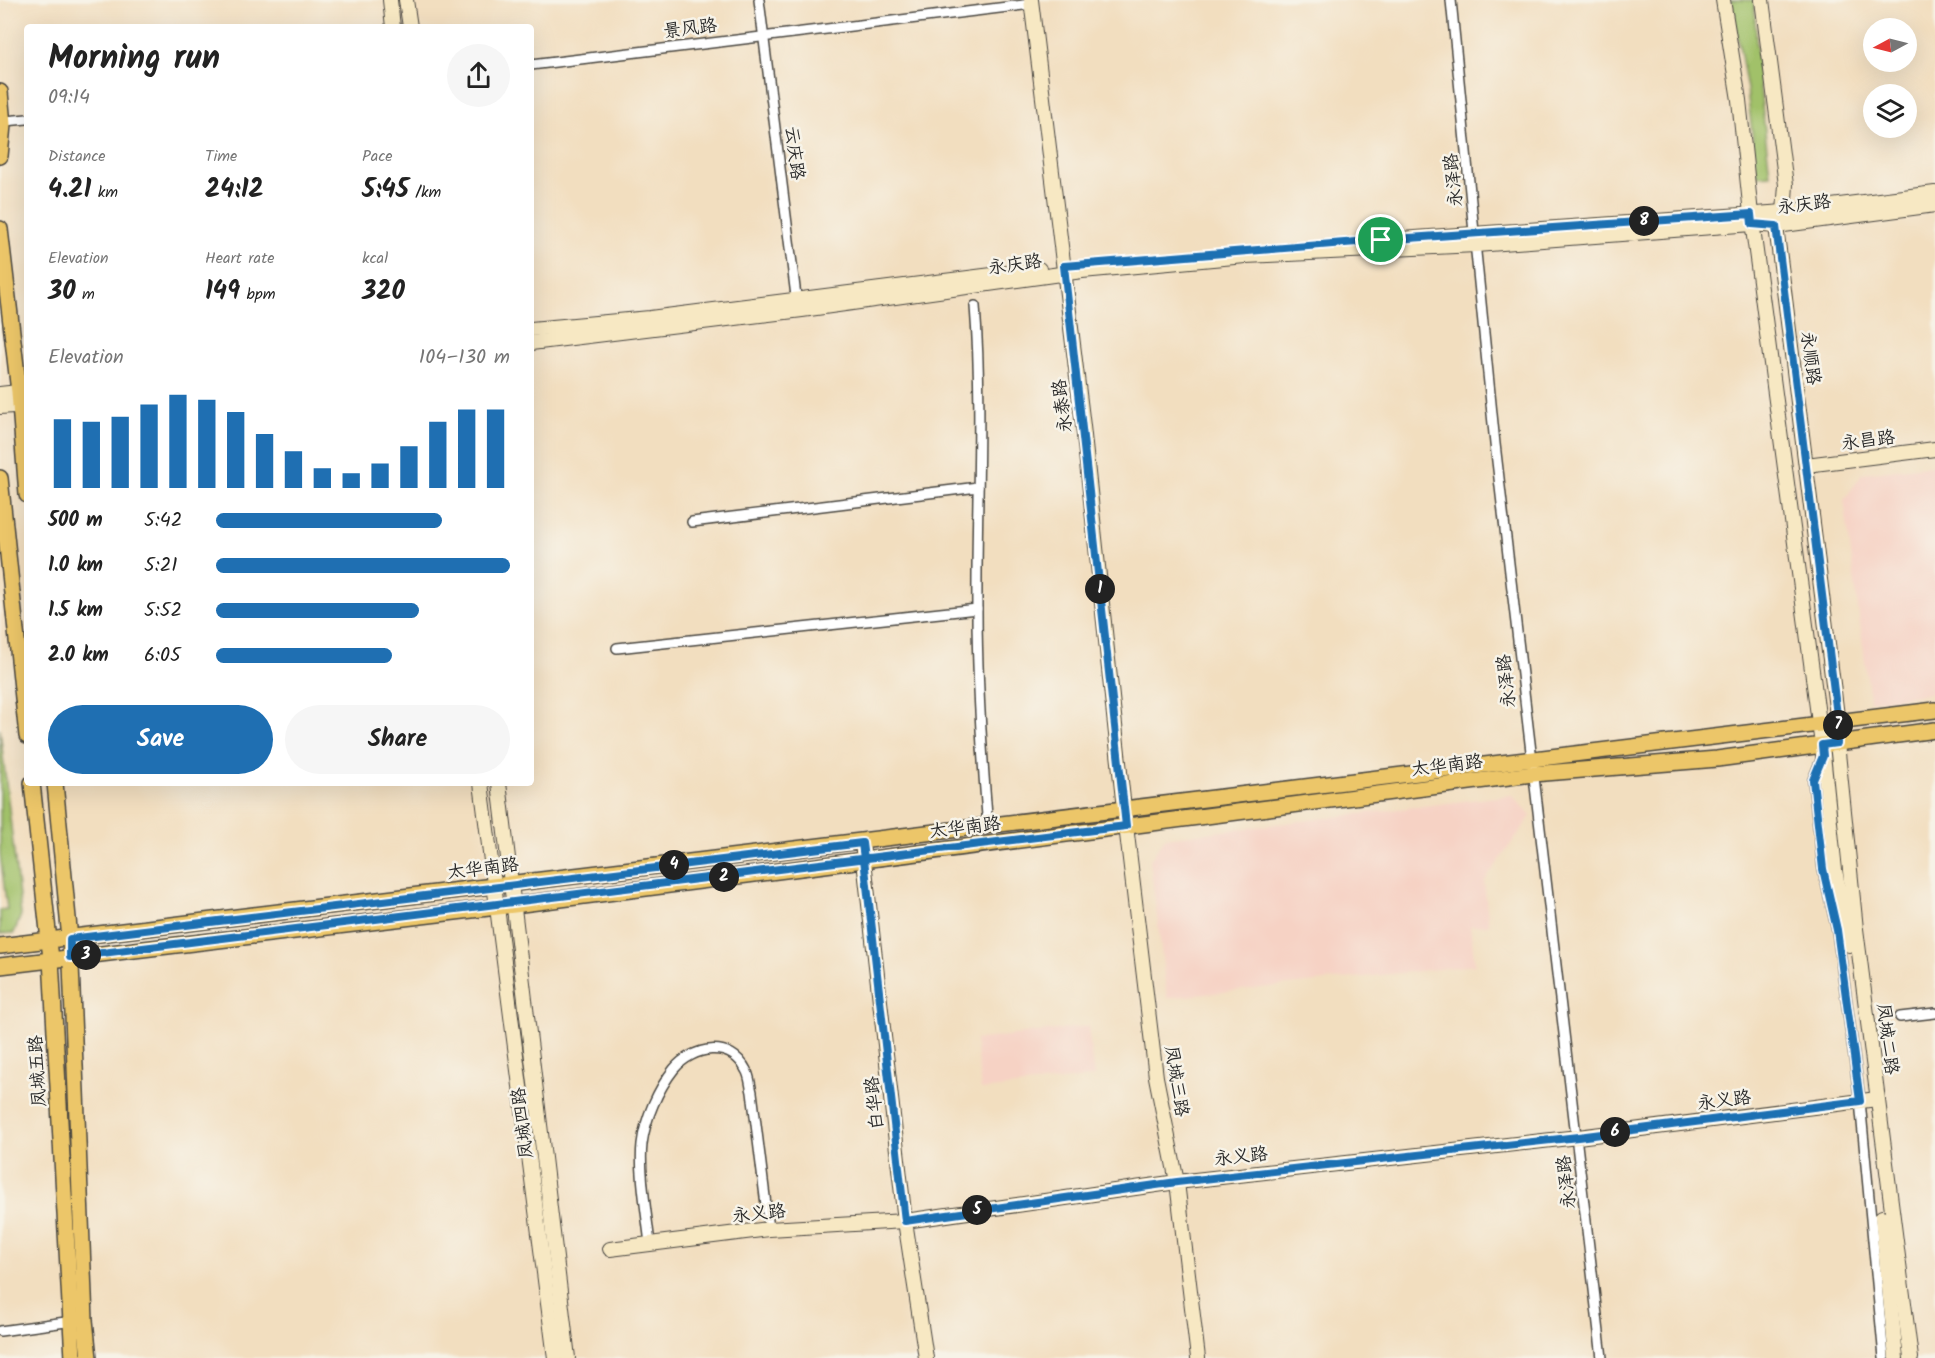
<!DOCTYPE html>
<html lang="en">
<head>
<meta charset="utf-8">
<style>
	:root { --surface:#fff; --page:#f6f6f6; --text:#222; --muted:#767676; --accent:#1f6fb2 }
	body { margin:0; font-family:Kalam,"LXGW WenKai TC",sans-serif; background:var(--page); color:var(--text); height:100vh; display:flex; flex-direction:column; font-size:22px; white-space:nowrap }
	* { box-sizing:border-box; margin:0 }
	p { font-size:20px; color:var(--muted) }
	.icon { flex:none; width:33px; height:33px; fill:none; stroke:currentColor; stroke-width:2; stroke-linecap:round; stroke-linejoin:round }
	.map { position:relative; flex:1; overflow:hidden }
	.panel { position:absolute; left:24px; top:24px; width:510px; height:762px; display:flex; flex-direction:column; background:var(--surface); border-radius:6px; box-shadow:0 6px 24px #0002 }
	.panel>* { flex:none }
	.needle { width:39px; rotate:263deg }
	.buttons { position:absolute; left:1863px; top:18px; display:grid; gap:12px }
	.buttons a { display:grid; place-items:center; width:54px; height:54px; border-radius:50%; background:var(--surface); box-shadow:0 6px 24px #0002; font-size:30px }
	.pin { position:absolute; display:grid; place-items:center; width:51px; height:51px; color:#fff; margin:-26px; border:3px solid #fff; border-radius:50%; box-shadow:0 2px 6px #0007 }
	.km { position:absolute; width:30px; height:30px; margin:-15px; border-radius:50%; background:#222; color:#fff; font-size:16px; line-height:30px; text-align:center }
	.round { display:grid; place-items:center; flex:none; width:63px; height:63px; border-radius:32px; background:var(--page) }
	.summary { display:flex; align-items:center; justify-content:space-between; height:102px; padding:0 24px }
	h1 { font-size:33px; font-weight:700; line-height:45px }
	.metrics { display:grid; grid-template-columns:repeat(3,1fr); gap:9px; height:102px; padding:6px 24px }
	.metrics div { display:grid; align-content:center }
	.metrics b { font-size:26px; font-weight:700 }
	.metrics small { font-size:16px; font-weight:400 }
	.metrics p { font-size:16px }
	.chart { height:168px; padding:12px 24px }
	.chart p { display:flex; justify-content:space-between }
	.chart svg { width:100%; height:108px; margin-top:6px; stroke:var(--accent); stroke-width:6 }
	.cta { display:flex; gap:12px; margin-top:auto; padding:12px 24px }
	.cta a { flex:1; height:69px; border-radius:36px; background:var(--accent); color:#fff; font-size:24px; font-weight:700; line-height:69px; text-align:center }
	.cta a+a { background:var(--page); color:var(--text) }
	ul { padding:0 24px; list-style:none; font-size:20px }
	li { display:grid; grid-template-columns:96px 72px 1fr; align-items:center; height:45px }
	li i { height:15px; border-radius:8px; background:var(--accent) }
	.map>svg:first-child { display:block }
	.built { fill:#f6d2c4 }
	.green { fill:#a1c169; stroke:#66764a; stroke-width:1.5 }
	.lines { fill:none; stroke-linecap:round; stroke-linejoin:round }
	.street-casing { stroke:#494641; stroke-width:12 }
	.secondary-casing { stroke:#494641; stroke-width:16 }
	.primary-casing { stroke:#494641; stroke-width:18 }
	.street { stroke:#fff; stroke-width:9 }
	.secondary { stroke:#f7e8c3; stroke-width:14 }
	.primary { stroke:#ecc669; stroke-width:15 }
	.route-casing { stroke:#fff; stroke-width:12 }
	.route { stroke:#1f6fb2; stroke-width:8 }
	.labels { text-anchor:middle; stroke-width:5; stroke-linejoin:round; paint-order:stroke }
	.street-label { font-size:18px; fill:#2b2b2b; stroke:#f7f3e8 }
</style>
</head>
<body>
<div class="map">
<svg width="1935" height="1358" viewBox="0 0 1935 1358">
	<rect width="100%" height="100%" fill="#f7f3e8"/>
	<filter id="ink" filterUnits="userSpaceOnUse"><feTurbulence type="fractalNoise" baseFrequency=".0167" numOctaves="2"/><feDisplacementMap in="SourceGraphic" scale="12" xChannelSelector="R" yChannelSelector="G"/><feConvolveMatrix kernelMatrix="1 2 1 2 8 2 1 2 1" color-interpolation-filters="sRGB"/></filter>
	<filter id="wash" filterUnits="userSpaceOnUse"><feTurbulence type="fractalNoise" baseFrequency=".008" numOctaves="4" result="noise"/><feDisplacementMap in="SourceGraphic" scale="24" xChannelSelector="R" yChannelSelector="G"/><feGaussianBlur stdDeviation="1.35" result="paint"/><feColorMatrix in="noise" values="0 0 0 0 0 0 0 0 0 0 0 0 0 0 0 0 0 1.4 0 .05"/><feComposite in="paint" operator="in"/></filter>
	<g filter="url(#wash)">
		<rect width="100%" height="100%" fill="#f2debf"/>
		<g class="built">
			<path d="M1935,465V693L1870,701L1844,500L1863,473Z"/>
			<path d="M1512,795L1531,816L1484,882L1489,925L1470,926L1475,965L1167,998L1150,860L1165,838Z"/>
			<path d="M1088,1026L1094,1077L981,1090L975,1040Z"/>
		</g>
		<g class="green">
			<path d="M1731,0H1754L1758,70L1770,175L1757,176L1747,89Z"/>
			<path d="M0,729L21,915L14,933L0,934V910L7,909L0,854Z"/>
		</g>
	</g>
	<g filter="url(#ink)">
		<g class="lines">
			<defs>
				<g id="street">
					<path d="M759,0L797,304"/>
					<path d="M1451,0L1495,444L1602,1358"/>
					<path d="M531,65L1032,4"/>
					<path d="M5,121L27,119"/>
					<path d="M975,306C983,407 976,508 977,610C977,683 982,755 988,828"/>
					<path d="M692,522L978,487"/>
					<path d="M617,648L977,609"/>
					<path d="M1822,758L1813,780L1823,869L1837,930L1860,1101L1884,1358"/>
					<path d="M1900,1017L1935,1013"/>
					<path d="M650,1244C647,1216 639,1171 642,1144C645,1119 658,1089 674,1069C693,1046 731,1040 746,1070C750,1076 750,1085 752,1092L769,1229"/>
					<path d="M0,1331L73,1321"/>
				</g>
				<g id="secondary">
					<path d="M390,0L393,27"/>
					<path d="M406,0L410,27"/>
					<path d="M1031,0L1083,426L1124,809L1156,1077L1177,1182L1198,1358"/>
					<path d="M1723,0L1739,100L1751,214L1822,745L1835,870L1849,945"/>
					<path d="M1762,0L1786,185L1784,212L1776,226L1838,724L1837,743L1856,929L1911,1358"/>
					<path d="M1387,240L1784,212L1935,193"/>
					<path d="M531,329L650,318L1039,269"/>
					<path d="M531,343L802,310L1082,271L1245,256L1476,245L1752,224L1776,226L1935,205"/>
					<path d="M0,394L27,391"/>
					<path d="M0,407L27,405"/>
					<path d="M1806,465L1935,449"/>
					<path d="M481,783L555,1358"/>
					<path d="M499,783L568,1358"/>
					<path d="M862,843L905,1221L926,1358"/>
					<path d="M1882,1217L1896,1358"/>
					<path d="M610,1249L769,1229L905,1221L1177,1182L1578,1137L1877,1099"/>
				</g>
				<g id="primary">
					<path d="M0,92L3,125L0,156"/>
					<path d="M0,229L19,392L27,495"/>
					<path d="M0,478L27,736"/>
					<path d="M32,783L51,959L73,1358"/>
					<path d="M55,783L70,939L85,1320L89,1358"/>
					<path d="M0,946L1935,710"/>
					<path d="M0,966L514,905L1533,774L1717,759L1935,730"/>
				</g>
			</defs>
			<use href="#street" class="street-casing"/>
			<use href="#secondary" class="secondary-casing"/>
			<use href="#primary" class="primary-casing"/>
			<use href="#street" class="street"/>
			<use href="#secondary" class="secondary"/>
			<use href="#primary" class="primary"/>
		</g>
	</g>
	<g class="lines" filter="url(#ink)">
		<defs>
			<path id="route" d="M1381,240L1064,266L1126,826C774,871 422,915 70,957V939L862,843L864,859L905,1221L1177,1182L1578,1137L1860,1101L1837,930L1823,869L1813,780L1823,756L1822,745L1837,743L1838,723L1776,226L1752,224L1751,214L1381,240"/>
		</defs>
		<use href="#route" class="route-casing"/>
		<use href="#route" class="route"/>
	</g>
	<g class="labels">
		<g class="street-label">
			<text transform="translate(690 28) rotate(-7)" y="6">景风路</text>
			<text transform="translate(795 153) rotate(83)" y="6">云庆路</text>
			<text transform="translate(1453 180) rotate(-96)" y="6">永泽路</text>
			<text transform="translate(1804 204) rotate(-7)" y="6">永庆路</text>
			<text transform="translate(1015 264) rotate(-8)" y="6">永庆路</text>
			<text transform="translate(1811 358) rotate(83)" y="6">永顺路</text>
			<text transform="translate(1062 406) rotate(-97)" y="6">永泰路</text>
			<text transform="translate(1868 440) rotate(-7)" y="6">永昌路</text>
			<text transform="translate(1506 681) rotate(-96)" y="6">永泽路</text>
			<text transform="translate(1447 765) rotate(-7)" y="6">太华南路</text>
			<text transform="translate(965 827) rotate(-7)" y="6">太华南路</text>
			<text transform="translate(483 868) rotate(-7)" y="6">太华南路</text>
			<text transform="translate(1888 1039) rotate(83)" y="6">凤城二路</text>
			<text transform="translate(37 1071) rotate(-93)" y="6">凤城五路</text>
			<text transform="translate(1177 1081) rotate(81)" y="6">凤城三路</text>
			<text transform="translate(1724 1100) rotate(-7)" y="6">永义路</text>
			<text transform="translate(874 1103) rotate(-96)" y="6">白华路</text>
			<text transform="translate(522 1123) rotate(-97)" y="6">凤城四路</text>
			<text transform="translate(1241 1156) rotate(-6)" y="6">永义路</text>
			<text transform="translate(1566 1182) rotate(-96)" y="6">永泽路</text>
			<text transform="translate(759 1213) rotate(-6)" y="6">永义路</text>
		</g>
	</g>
</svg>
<div class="buttons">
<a><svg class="needle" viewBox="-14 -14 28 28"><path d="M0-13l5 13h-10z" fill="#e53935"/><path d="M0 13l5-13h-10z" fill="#767676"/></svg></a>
<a><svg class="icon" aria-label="layers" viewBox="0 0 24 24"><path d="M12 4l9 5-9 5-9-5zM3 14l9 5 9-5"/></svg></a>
</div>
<div class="pin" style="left:1381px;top:240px;background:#1e9e55"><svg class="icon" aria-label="arrive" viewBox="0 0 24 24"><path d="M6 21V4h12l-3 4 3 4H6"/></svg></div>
<b class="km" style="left:1100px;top:589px">1</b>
<b class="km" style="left:724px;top:877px">2</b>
<b class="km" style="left:86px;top:955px">3</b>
<b class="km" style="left:674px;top:865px">4</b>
<b class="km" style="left:977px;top:1210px">5</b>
<b class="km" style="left:1615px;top:1132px">6</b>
<b class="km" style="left:1838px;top:725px">7</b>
<b class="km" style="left:1644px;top:221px">8</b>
<section class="panel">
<div class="summary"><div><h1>Morning run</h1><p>09:14</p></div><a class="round"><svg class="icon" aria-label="share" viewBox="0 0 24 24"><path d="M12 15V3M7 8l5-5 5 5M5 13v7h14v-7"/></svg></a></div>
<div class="metrics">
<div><p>Distance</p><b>4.21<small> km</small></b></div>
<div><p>Time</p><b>24:12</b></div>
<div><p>Pace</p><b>5:45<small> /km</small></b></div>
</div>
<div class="metrics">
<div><p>Elevation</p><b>30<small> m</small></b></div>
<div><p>Heart rate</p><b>149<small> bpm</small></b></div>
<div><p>kcal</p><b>320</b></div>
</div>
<div class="chart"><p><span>Elevation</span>104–130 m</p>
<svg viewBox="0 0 160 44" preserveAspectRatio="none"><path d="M5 44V16M15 44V17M25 44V15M35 44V10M45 44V6M55 44V8M65 44V13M75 44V22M85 44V29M95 44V36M105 44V38M115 44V34M125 44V27M135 44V17M145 44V12M155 44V12"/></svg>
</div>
<ul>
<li><b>500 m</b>5:42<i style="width:77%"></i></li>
<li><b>1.0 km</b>5:21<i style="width:100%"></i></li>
<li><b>1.5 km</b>5:52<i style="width:69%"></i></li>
<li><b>2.0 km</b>6:05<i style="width:60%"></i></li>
</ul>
<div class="cta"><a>Save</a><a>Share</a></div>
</section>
</div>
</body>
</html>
